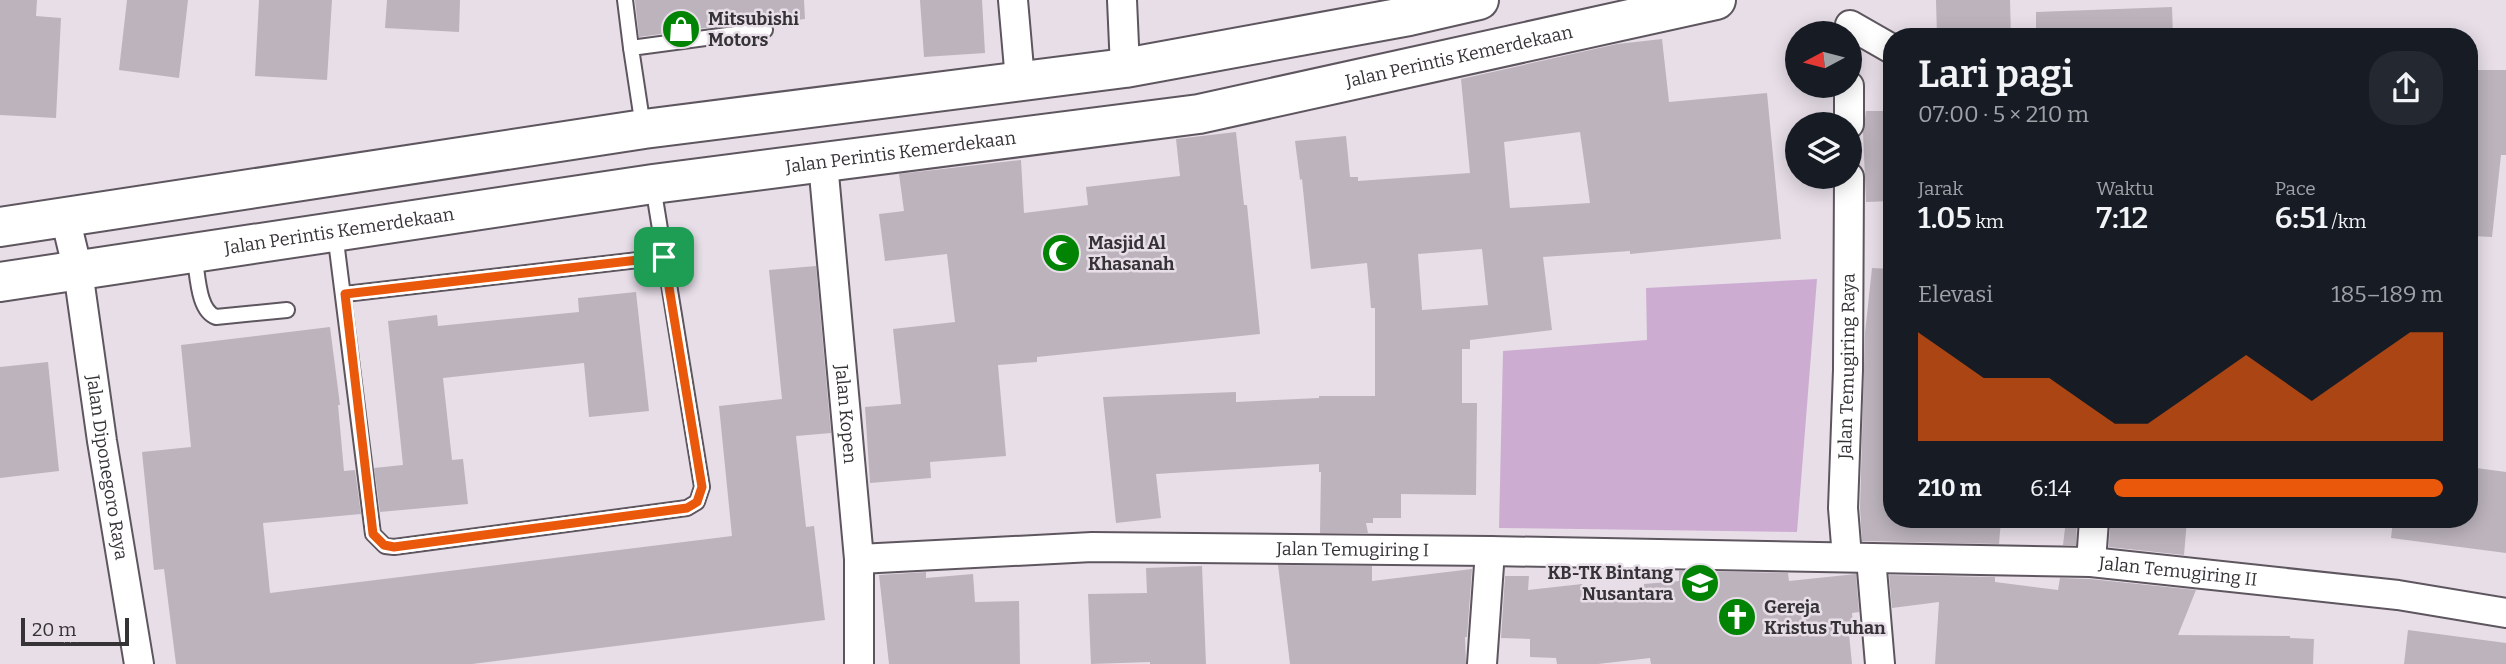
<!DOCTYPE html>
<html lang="id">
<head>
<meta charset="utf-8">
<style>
	:root { --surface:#171b24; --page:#242831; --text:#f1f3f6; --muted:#9ea1a6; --accent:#ea580c }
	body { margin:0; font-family:Bitter,serif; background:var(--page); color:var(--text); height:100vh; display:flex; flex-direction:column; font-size:26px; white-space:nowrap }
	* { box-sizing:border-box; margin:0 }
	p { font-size:23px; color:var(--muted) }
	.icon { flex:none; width:38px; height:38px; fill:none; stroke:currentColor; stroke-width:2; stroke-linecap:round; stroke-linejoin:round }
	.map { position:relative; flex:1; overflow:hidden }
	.panel { position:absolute; left:1883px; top:28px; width:595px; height:500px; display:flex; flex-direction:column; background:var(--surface); border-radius:28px; box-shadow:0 4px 18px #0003 }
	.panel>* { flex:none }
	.needle { width:46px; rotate:263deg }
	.buttons { position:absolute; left:1785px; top:21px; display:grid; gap:14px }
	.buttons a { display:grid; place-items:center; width:77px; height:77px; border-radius:50%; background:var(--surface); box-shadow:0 4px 18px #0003; font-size:35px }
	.scale { position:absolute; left:21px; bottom:18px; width:108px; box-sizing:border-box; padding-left:7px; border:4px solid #363337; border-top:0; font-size:19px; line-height:24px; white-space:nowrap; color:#363337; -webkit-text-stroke:5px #e7dee8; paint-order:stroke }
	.pin { position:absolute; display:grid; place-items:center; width:60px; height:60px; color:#fff; margin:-30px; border-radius:14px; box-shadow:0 4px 10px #0006 }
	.round { display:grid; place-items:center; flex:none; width:74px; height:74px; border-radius:28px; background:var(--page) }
	.headline { display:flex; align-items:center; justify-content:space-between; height:119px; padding:0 35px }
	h1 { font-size:38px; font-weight:600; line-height:52px }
	.metrics { display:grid; grid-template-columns:repeat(3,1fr); gap:10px; height:119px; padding:7px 35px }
	.metrics div { display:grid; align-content:center }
	.metrics b { font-size:30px; font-weight:600 }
	.metrics small { font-size:19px; font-weight:400 }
	.metrics p { font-size:19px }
	.chart { height:196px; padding:14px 35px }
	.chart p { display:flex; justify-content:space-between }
	.chart svg { width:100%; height:126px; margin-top:7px; fill:var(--accent); opacity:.7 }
	ul { padding:0 35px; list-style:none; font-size:23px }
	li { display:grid; grid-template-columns:112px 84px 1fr; align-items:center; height:52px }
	li i { height:18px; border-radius:9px; background:var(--accent) }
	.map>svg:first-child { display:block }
	.green { fill:#cdacd2 }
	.building { fill:#bcb3bd; fill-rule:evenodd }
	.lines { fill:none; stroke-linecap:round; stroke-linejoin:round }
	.lane-casing { stroke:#5e565f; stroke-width:18 }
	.street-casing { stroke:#5e565f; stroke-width:32 }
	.highway-casing { stroke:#5e565f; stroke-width:42 }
	.lane { stroke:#fff; stroke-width:14 }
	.street { stroke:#fff; stroke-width:28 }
	.highway { stroke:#fff; stroke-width:38 }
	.route-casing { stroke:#fff; stroke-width:14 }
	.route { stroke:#ea580c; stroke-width:9 }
	.labels { text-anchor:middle; stroke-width:5; stroke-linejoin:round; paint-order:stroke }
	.poi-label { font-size:18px; font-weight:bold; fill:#363337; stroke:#e7dee8; text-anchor:start }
	.street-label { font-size:18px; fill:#363337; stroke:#e7dee8 }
</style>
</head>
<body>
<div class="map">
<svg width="2506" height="664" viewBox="0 0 2506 664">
	<rect width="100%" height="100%" fill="#e7dee8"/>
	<path class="green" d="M1817,279L1797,532L1499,528L1503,351L1647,340L1646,288Z"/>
	<g class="building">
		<path d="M0,0H37L36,16L61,18L56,118L0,115Z"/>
		<path d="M127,0H188L179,78L119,70Z"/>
		<path d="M259,0H332L327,80L255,76Z"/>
		<path d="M387,0H460L459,32L385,28Z"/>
		<path d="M635,0H804L805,19L771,23L764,20L639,37Z"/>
		<path d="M920,0H982L985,53L924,57Z"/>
		<path d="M1936,0H2010L2011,37H1937Z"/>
		<path d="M2172,7L2173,37H2036V12Z"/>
		<path d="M1662,39L1669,102L1767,93L1781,239L1630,254V251L1543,257L1552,330L1470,340V349H1462V403H1477L1476,495L1401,494V518H1373V523H1366L1368,533H1320L1321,472H1319V464L1156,474L1161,518L1116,523L1103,397L1236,392V402L1319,398V396H1375V308H1371L1367,263L1311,269L1302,179L1300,180L1295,141L1346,136L1350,177H1358V181L1470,173L1461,79L1617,44ZM1580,132L1590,203L1510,208L1504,142ZM1482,249L1488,305L1422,310L1418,254Z"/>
		<path d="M2473,70H2506V155H2501L2492,237L2472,236L2469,163H2473Z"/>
		<path d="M1866,111H1892V201L1866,202L1863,132Z"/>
		<path d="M1236,132L1244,205H1247L1260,334L1037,357V362L998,365L1006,456L930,462L931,478L870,483L865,407L901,404L893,329L955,322L947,254L885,261L879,214L904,211L899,174L1021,160L1024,213L1088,205L1086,187L1180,176L1176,139Z"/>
		<path d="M816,266L831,433L796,436L806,527L814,526L825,620L472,664H176L164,569L154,570L142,452L191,447L181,345L330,327L340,405H338L344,471L355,470L361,514L263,523L270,593L732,536L719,406L782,399L769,270Z"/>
		<path d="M1872,268L1892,269V520H2001L1999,544L1862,541L1860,508L1865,333Z"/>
		<path d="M636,292L649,411L589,417L584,363L443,378L452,460L463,459L468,504L380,512L374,468L403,465L388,321L437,315L438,326L579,312L578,298Z"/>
		<path d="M48,362L59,471L0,478V367Z"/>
		<path d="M2469,467L2506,472V553L2391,538L2393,520H2469Z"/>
		<path d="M2066,520H2077L2076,545H2063Z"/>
		<path d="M2110,520H2187L2184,555L2109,547Z"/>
		<path d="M1278,565L1372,566V581L1472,569L1467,637H1465L1466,664H1290Z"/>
		<path d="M1202,566L1206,664H1150V662L1091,664L1088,594L1147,593L1146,568Z"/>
		<path d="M1679,571L1788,573L1789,581L1856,574L1859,612L1852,613L1853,624H1848L1852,664H1651L1650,658L1598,664H1557L1556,658L1530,657V639L1501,638L1505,576H1529L1528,590L1582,584L1583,598L1644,592V584L1679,581Z"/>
		<path d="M926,572V578L973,574L975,602L1019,601L1020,664H889L879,575Z"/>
		<path d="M1889,575L1995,577V582L2058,590L2060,578L2090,579L2196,590L2178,635L2290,636V638L2314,639L2313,664H1935L1939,602L1892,608Z"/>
		<path d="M2408,630L2506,643V664H2404Z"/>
	</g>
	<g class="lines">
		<defs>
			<g id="lane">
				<path d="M625,0L631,48"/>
				<path d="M643,127L631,48L765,30"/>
				<path d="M335,233L373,534L385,546L394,547L687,508L697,502L702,487L653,186"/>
				<path d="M194,255C198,272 197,310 216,317L287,310"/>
				<path d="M345,294L664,257"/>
			</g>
			<g id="street">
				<path d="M1013,0L1020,80"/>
				<path d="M1122,0L1125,68"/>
				<path d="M1850,25L1892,49"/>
				<path d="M1849,124V86"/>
				<path id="s1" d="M823,163L859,559V664"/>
				<path id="s2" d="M65,217L78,271L102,441L139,664"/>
				<path id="s3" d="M1847,557L1843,508L1848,370L1849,177"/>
				<path d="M1871,558L1880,664"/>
				<path id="s4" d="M859,559L1092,547L1490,551L2091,562L2398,595L2506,613"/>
				<path d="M2091,562L2094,520"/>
				<path d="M1482,664L1490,551"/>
			</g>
			<g id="highway">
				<path d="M0,227L644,129L1125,68L1409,16L1479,0"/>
				<path id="s5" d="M0,282L653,184L1199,114L1716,0"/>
			</g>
		</defs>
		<use href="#lane" class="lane-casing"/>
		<use href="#street" class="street-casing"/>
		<use href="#highway" class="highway-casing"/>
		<use href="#lane" class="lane"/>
		<use href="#street" class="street"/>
		<use href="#highway" class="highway"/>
	</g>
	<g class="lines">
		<defs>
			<path id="route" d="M664,257L702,487L697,502L687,508L394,547L384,545L373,534L345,294Z"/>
		</defs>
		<use href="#route" class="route-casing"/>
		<use href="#route" class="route"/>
	</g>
	<defs>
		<symbol id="shop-disc" viewBox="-11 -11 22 22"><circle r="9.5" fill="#018403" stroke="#e7dee8"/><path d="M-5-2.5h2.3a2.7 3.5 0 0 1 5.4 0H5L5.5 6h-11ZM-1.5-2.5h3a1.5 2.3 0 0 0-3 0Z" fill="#fff"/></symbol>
		<symbol id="mosque-disc" viewBox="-11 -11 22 22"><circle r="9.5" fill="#018403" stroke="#e7dee8"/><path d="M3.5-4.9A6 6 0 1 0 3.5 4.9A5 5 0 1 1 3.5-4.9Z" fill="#fff"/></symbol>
		<symbol id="school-disc" viewBox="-11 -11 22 22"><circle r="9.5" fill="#018403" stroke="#e7dee8"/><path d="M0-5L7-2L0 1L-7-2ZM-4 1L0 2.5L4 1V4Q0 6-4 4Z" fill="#fff"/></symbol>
		<symbol id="church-disc" viewBox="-11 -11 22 22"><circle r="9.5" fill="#018403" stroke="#e7dee8"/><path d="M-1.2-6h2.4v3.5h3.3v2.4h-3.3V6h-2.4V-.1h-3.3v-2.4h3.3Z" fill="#fff"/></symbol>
	</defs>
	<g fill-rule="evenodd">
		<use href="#shop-disc" x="659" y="7" width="44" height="44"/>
		<use href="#mosque-disc" x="1039" y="231" width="44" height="44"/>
		<use href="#school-disc" x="1678" y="561" width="44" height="44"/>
		<use href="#church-disc" x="1715" y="595" width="44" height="44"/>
	</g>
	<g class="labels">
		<g class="poi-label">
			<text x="708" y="25">Mitsubishi<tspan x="708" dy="21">Motors</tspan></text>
			<text x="1088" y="249">Masjid Al<tspan x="1088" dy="21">Khasanah</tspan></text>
			<text x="1673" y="579" text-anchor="end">KB-TK Bintang<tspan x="1673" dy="21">Nusantara</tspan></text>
			<text x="1764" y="613">Gereja<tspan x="1764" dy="21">Kristus Tuhan</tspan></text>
		</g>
		<g class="street-label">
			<text dy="6" stroke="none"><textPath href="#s5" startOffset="1477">Jalan Perintis Kemerdekaan</textPath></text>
			<text dy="6" stroke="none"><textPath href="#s5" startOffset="910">Jalan Perintis Kemerdekaan</textPath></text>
			<text dy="6" stroke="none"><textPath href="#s5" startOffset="343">Jalan Perintis Kemerdekaan</textPath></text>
			<text dy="6" stroke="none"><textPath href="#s3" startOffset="191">Jalan Temugiring Raya</textPath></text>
			<text dy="6" stroke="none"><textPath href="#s1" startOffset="252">Jalan Kopen</textPath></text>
			<text dy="6" stroke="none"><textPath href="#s2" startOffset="254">Jalan Diponegoro Raya</textPath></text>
			<text dy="6" stroke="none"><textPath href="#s4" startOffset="494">Jalan Temugiring I</textPath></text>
			<text dy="6" stroke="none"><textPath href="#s4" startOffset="1320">Jalan Temugiring II</textPath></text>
		</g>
	</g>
</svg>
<div class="buttons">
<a><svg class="needle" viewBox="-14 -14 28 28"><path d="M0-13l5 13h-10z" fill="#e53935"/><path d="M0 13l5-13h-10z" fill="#9ea1a6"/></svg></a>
<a><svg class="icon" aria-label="layers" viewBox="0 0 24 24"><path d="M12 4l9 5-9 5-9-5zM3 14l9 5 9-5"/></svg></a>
</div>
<div class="scale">20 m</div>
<div class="pin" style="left:664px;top:257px;background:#1e9e55"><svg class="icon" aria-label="arrive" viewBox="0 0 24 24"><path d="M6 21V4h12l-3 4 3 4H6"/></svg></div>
<section class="panel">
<div class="headline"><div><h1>Lari pagi</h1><p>07:00 · 5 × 210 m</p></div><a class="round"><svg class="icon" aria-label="share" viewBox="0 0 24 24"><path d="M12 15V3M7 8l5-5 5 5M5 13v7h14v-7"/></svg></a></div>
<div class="metrics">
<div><p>Jarak</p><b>1.05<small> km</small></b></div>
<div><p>Waktu</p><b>7:12</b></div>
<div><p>Pace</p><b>6:51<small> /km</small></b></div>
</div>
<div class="chart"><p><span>Elevasi</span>185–189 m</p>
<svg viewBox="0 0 160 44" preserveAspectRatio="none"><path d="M0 44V6L10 14L20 22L30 22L40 22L50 30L60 38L70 38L80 30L90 22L100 14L110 22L120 30L130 22L140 14L150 6L160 6V44z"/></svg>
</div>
<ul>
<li><b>210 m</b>6:14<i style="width:100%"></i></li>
</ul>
</section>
</div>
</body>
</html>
